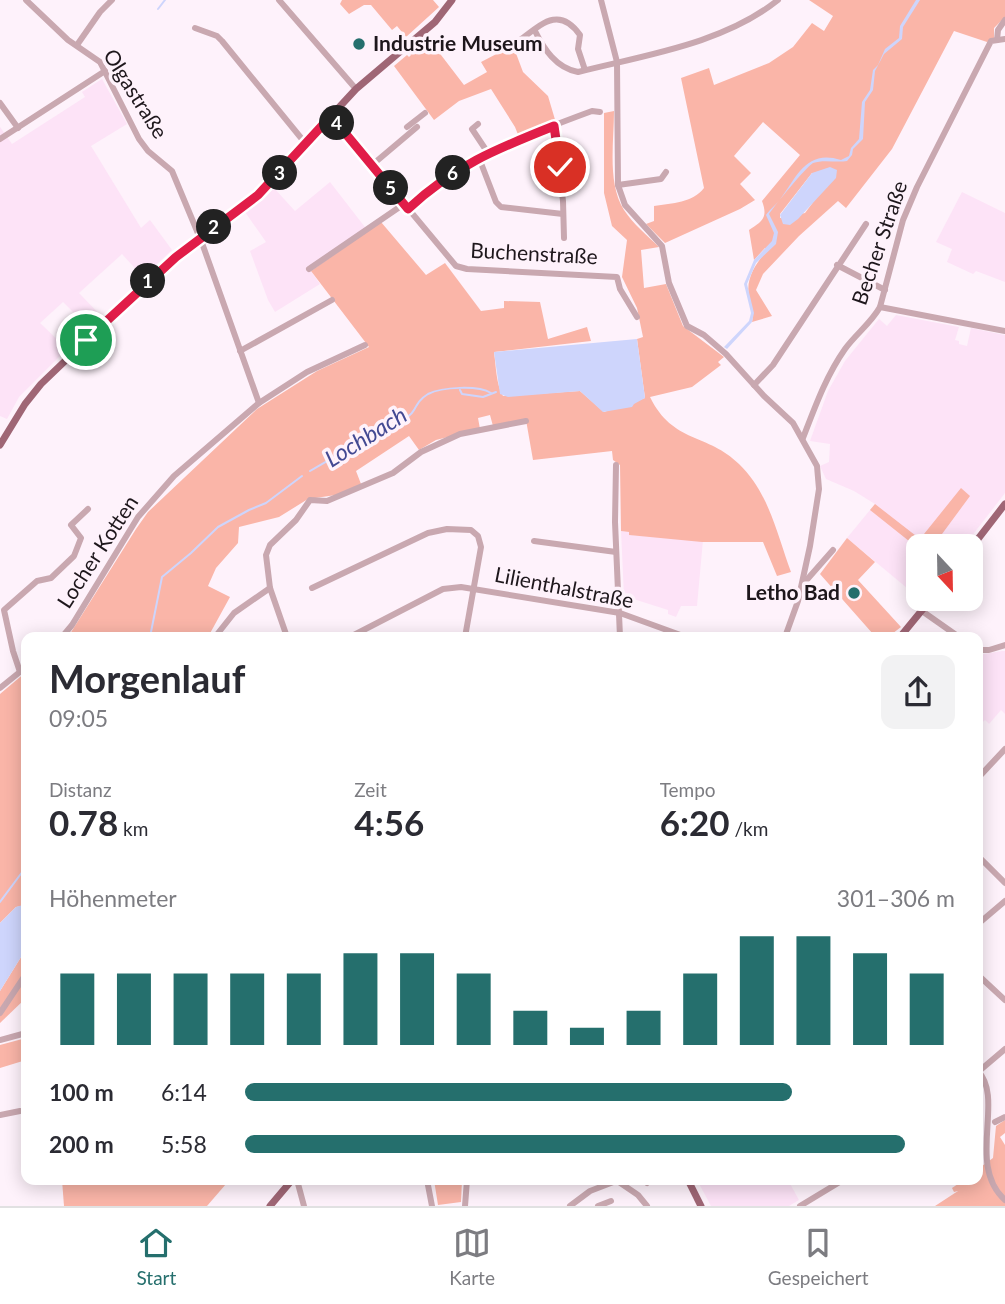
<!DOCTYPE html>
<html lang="de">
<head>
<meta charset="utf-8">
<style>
	:root { --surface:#fff; --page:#f2f2f3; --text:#2b2b33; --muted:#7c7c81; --line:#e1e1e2; --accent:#256f6d }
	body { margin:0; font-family:Lato,sans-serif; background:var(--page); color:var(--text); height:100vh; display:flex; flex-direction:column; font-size:26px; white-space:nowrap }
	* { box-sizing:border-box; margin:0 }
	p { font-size:23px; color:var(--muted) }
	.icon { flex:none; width:38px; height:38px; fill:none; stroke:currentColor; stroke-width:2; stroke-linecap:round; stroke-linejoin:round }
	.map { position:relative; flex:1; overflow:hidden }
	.drawer { position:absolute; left:21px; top:632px; width:962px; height:553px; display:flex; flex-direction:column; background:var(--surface); border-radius:14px; box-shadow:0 4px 18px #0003 }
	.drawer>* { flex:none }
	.needle { width:46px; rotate:158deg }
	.tools { position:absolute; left:906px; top:534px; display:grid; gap:14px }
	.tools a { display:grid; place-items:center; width:77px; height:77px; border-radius:14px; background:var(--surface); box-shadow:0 4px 18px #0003; font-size:35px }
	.pin { position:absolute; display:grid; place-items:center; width:60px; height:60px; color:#fff; margin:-30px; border:4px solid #fff; border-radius:50%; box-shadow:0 2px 7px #0007 }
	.km { position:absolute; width:35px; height:35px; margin:-18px; border-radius:50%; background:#222; color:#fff; font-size:19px; line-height:35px; text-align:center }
	.round { display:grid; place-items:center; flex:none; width:74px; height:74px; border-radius:14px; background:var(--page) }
	.summary { display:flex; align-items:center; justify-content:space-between; height:119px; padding:0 28px }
	h1 { font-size:38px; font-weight:700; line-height:52px }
	.metrics { display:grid; grid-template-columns:repeat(3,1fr); gap:10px; height:119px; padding:7px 28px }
	.metrics div { display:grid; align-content:center }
	.metrics b { font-size:35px; font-weight:700 }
	.metrics small { font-size:19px; font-weight:400 }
	.metrics p { font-size:19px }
	.chart { height:196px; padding:14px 28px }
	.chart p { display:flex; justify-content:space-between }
	.chart svg { width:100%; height:126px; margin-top:7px; stroke:var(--accent); stroke-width:6 }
	ul { padding:0 28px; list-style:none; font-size:23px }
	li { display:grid; grid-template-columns:112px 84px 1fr; align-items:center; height:52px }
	li i { height:18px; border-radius:9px; background:var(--accent) }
	.tabs { display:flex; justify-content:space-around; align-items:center; height:98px; border-top:2px solid var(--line); background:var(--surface); font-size:19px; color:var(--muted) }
	.tabs a { display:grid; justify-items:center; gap:4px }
	.tabs .active { color:var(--accent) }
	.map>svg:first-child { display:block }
	.built { fill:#fde3f7 }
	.green { fill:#fab5a8; fill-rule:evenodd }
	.water { fill:#ced5fc }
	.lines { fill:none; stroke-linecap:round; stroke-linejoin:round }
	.stream { stroke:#ced5fc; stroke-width:2 }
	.minor { stroke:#c9a8b0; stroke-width:6 }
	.major { stroke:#9f6675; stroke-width:7 }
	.route-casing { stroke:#fff; stroke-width:14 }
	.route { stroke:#e11d48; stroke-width:9 }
	.poi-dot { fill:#256f6d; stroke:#fef2fb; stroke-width:2.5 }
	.labels { text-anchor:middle; stroke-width:7; stroke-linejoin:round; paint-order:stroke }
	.poi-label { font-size:21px; font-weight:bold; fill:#1e171c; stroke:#fef2fb; text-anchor:start }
	.street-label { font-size:21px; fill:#1e171c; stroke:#fef2fb }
	.water-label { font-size:23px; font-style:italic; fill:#434993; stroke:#fef2fb }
</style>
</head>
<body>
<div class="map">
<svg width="1005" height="1206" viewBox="0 0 1005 1206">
	<rect width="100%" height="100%" fill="#fef2fb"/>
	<g class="built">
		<path d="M102,79L127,124L91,146L141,228L150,220L172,250L143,277L122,254L79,293L101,316L89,328L63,302L40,323L67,349L19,397L7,419L0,416V127L12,144L85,97L82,92Z"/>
		<path d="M330,182L368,231L311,271L320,284L275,312L268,300L250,251L266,242L245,212L274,188L295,211Z"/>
		<path d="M962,192L1005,213V282L976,271L973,274L947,262L952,249L936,242Z"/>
		<path d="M896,315L959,327L955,340L959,341V344L967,346L971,328L1005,335V493L964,546H919V598L847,538L875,504L854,491L826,479L820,466L829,462L830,444L810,441L828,391L845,361L879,319L887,326Z"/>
		<path d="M621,531L630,532V535L703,540L697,606H681L676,617L668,614V610L624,596Z"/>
		<path d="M1002,651H1005V714L1001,710L989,724L985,720L978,726V655Z"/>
		<path d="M697,1180H788L799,1200L789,1206H711Z"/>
	</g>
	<g class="green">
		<path d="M342,0H433L439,7L406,37L397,26L392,30L371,5H364L349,14L340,4Z"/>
		<path d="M809,0H1005V17L994,28V39L987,42L954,31L892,149L846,208L838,201L799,236L763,274L756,290L772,316L752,322C754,312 752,309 750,300C744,280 755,265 767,250L765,248L754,260L749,230C763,221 768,217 762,201L800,155L763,122L734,156L751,173L740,184L755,200L740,209L665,243L646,224L654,221V206C673,203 692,203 704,188L681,78L709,68L714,85L769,63L793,47L812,23L824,31L833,16ZM812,173L817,197L805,213L780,218V214Z"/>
		<path d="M428,38L464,85L487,72L481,62L508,48L510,51L514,48L523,72L548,96L556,123L519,137L515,127L491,89L459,101L434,120L394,66L407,55L409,57L411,55L410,53Z"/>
		<path d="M614,111C614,142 607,183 624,210C633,224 647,235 659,247L641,250L644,288L666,284L683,326L724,357L718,362L721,365L692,387L650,397C673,444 708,433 739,464C769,493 777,534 791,572L777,576L763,542H702L629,535V532L621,531L620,465L613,460L612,451L533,460L526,420L493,426L490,415L478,418L480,429L436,440L419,450L409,436L356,471L361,484L336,495L308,499L279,517L239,527L238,543L216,568L208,586L230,597L208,637H68L136,529L148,512L257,409L317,371L369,347L311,271L381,222L426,275L445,263L481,311L504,308V301L540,302L548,339L587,327L591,341L494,352C496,366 496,384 503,396L580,391L604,412L645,398L637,339L643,337L637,308L622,277L627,240L612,226L604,193V113Z"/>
		<path d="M961,488L970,496L942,534L956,546H951L936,534L926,546H919V549L870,510L875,504L920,539Z"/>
		<path d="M847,538L875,562L858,580L901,627L888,637H873V634L820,574Z"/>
		<path d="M26,672V905L16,907L0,923V694Z"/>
		<path d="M26,949V998L0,1023V991Z"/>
		<path d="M26,1038V1060L0,1068V1045Z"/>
		<path d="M1005,1120V1133L1000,1137L1005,1145V1206H935L958,1191L954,1192L952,1188L964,1180H978V1169L993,1158L996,1126Z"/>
		<path d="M62,1180H221L226,1184L207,1206H64Z"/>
		<path d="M434,1180H462L461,1202L438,1205Z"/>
	</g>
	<g class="water">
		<path d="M916,0H920L903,27L902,39L884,54L875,71L873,90L865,102L863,139L853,149L852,155L847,161C836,163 824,159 813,163C806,167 775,205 769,214L778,232L776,244L756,263L747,284L754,313L752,322L727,349L724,347L749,321L751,313L744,284L754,260L772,241L774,233L766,215C771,208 777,204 781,198C797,176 807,149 841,160L849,156L851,148L859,139L862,102L870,90L873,70L878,65L885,49L899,38L900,26Z"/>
		<path d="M830,167L837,170L836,178L798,219L790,225L783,224L780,215L812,173Z"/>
		<path d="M637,339L645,398L634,404L632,407L603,412L580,391L508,397L500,394L494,352Z"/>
		<path d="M26,904V949L0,991V923L16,907Z"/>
	</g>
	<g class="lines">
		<g class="stream">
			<path d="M158,9L165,0"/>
			<path d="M460,390L462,394L483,397L496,392"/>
			<path d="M310,471C335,456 360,443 384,429C387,427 391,427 394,426C399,423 411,416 414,410C418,403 420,399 428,394C442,387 478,385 491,393"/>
			<path d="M150,637L162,577L191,553L218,527L249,510L266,503L302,476"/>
			<path d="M0,902L26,867"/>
		</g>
		<g class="minor">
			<path d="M26,0L68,40L100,62L139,139L148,151L172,171L202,243L259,403"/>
			<path d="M279,0L356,89"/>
			<path d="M601,0L617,62L618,185L625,205L662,246L669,283L687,326L704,335L726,354L764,396L793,423L817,466L819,489L810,546L798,601L785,637"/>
			<path d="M195,28L217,36L222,41L306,144"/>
			<path d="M535,31C544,49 556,68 578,72C645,55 723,44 778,0"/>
			<path d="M997,40L998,30L1005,20"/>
			<path d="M77,45L100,12L112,0"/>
			<path d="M510,47C536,31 556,1 580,35L578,49L585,70"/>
			<path d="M0,103L18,128"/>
			<path d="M331,116L456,266L467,269L617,277L620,289L637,317"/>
			<path d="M478,124L472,129L488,153"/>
			<path d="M554,126L563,201L564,238"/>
			<path d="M407,127L425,113"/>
			<path d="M0,139L105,71"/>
			<path d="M479,158L496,202L501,207L563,214"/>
			<path d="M372,165L417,127"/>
			<path d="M618,185L661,179L666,172"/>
			<path d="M408,209C462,159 524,136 592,111L600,112"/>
			<path d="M837,265L885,290"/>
			<path d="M309,269L404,204"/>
			<path d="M880,307L1005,331"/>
			<path d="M240,351L332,300"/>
			<path d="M754,385L773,365L866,224"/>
			<path d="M803,438C815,407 826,376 845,349C856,334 871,323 880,307L903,220L917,187L991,41L1005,39"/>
			<path d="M616,465L615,522L620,637"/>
			<path d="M534,541L616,552"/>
			<path d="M804,583L833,550"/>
			<path d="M312,588L428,533L447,529L471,530L478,536L481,547L465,637"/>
			<path d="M922,611L959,637"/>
			<path d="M62,637L72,625L138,517L174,476L259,403L307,372L365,345"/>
			<path d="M215,637L234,613L270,588"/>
			<path d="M287,637L270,588L266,555L270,545L296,520L310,500L327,501L393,473L421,452L460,434L526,421"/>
			<path d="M350,637L443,589L461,587L620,613L686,637"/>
			<path d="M978,650H989L1005,645"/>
			<path d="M20,672L13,651L4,610L37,581L51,578L74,556L81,538L71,525L88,509"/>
			<path d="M0,688L26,667"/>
			<path d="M978,778L1005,749"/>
			<path d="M978,856L1005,883"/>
			<path d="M978,924L1005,901"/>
			<path d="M978,975L1005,1000"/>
			<path d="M0,1013L26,974"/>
			<path d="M0,1040L26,1033"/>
			<path d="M978,1071C1005,1099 966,1165 1005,1200"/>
			<path d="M978,1072L1005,1049"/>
			<path d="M0,1115L20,1111"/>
			<path d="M995,1122L1005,1117"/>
			<path d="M297,1180L304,1206"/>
			<path d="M427,1180L432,1206"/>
			<path d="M616,1180L638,1195L647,1206"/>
			<path d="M647,1183L649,1180"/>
			<path d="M465,1206L467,1180"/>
			<path d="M570,1206L590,1191L616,1181"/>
			<path d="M598,1206L611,1201"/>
			<path d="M800,1206L843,1180"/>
		</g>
		<g class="major">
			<path d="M0,445L25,404L41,384L158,272L258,195L356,89L435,22L452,0"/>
			<path d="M971,548L1005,504"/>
			<path d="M900,637L932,598"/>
			<path d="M688,1180L701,1206"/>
			<path d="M270,1206L292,1180"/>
		</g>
	</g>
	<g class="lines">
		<defs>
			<path id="route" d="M86,340L176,257L258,195L331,116L408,209C454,166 496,149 554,126L560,167"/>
		</defs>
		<use href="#route" class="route-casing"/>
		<use href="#route" class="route"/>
	</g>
	<g class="poi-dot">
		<circle cx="359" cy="44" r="7"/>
		<circle cx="854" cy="593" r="7"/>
	</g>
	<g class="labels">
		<g class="poi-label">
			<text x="373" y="51">Industrie Museum</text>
			<text x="840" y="600" text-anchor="end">Letho Bad</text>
		</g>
		<g class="street-label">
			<text transform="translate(135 94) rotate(58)" y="7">Olgastraße</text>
			<text transform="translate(880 243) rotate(-71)" y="7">Becher Straße</text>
			<text transform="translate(534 254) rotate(3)" y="7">Buchenstraße</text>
			<text transform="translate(98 552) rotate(-57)" y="7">Locher Kotten</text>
			<text transform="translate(564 588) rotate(11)" y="7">Lilienthalstraße</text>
		</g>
		<g class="water-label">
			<text transform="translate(366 437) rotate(-32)" y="8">Lochbach</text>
		</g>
	</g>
</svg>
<div class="tools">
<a><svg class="needle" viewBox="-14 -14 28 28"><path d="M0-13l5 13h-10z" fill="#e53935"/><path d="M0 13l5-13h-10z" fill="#7c7c81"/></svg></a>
</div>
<div class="pin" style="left:86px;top:340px;background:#1e9e55"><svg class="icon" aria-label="arrive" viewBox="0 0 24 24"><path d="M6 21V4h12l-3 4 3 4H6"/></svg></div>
<div class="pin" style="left:560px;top:167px;background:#d93025"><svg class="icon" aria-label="check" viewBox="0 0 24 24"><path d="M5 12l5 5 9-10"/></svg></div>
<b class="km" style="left:148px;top:281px">1</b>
<b class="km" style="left:214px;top:227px">2</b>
<b class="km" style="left:280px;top:173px">3</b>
<b class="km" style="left:337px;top:123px">4</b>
<b class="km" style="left:391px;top:188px">5</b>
<b class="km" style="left:453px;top:173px">6</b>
<section class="drawer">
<div class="summary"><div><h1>Morgenlauf</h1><p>09:05</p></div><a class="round"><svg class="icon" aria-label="share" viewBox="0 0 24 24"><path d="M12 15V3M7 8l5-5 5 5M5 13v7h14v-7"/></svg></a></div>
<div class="metrics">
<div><p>Distanz</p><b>0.78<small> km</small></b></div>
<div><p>Zeit</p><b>4:56</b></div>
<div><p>Tempo</p><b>6:20<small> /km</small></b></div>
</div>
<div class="chart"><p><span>Höhenmeter</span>301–306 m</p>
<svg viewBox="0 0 160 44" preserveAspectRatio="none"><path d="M5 44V19M15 44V19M25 44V19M35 44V19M45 44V19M55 44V12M65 44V12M75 44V19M85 44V32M95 44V38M105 44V32M115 44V19M125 44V6M135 44V6M145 44V12M155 44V19"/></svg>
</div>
<ul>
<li><b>100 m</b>6:14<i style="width:77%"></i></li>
<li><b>200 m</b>5:58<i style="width:93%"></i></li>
</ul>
</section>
</div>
<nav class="tabs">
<a class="active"><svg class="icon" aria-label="home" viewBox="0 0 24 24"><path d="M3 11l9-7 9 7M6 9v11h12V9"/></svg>Start</a>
<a><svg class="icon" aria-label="map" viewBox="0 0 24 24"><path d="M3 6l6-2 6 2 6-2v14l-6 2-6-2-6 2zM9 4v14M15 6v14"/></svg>Karte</a>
<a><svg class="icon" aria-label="saved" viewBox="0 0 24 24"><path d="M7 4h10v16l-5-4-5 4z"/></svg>Gespeichert</a>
</nav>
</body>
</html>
